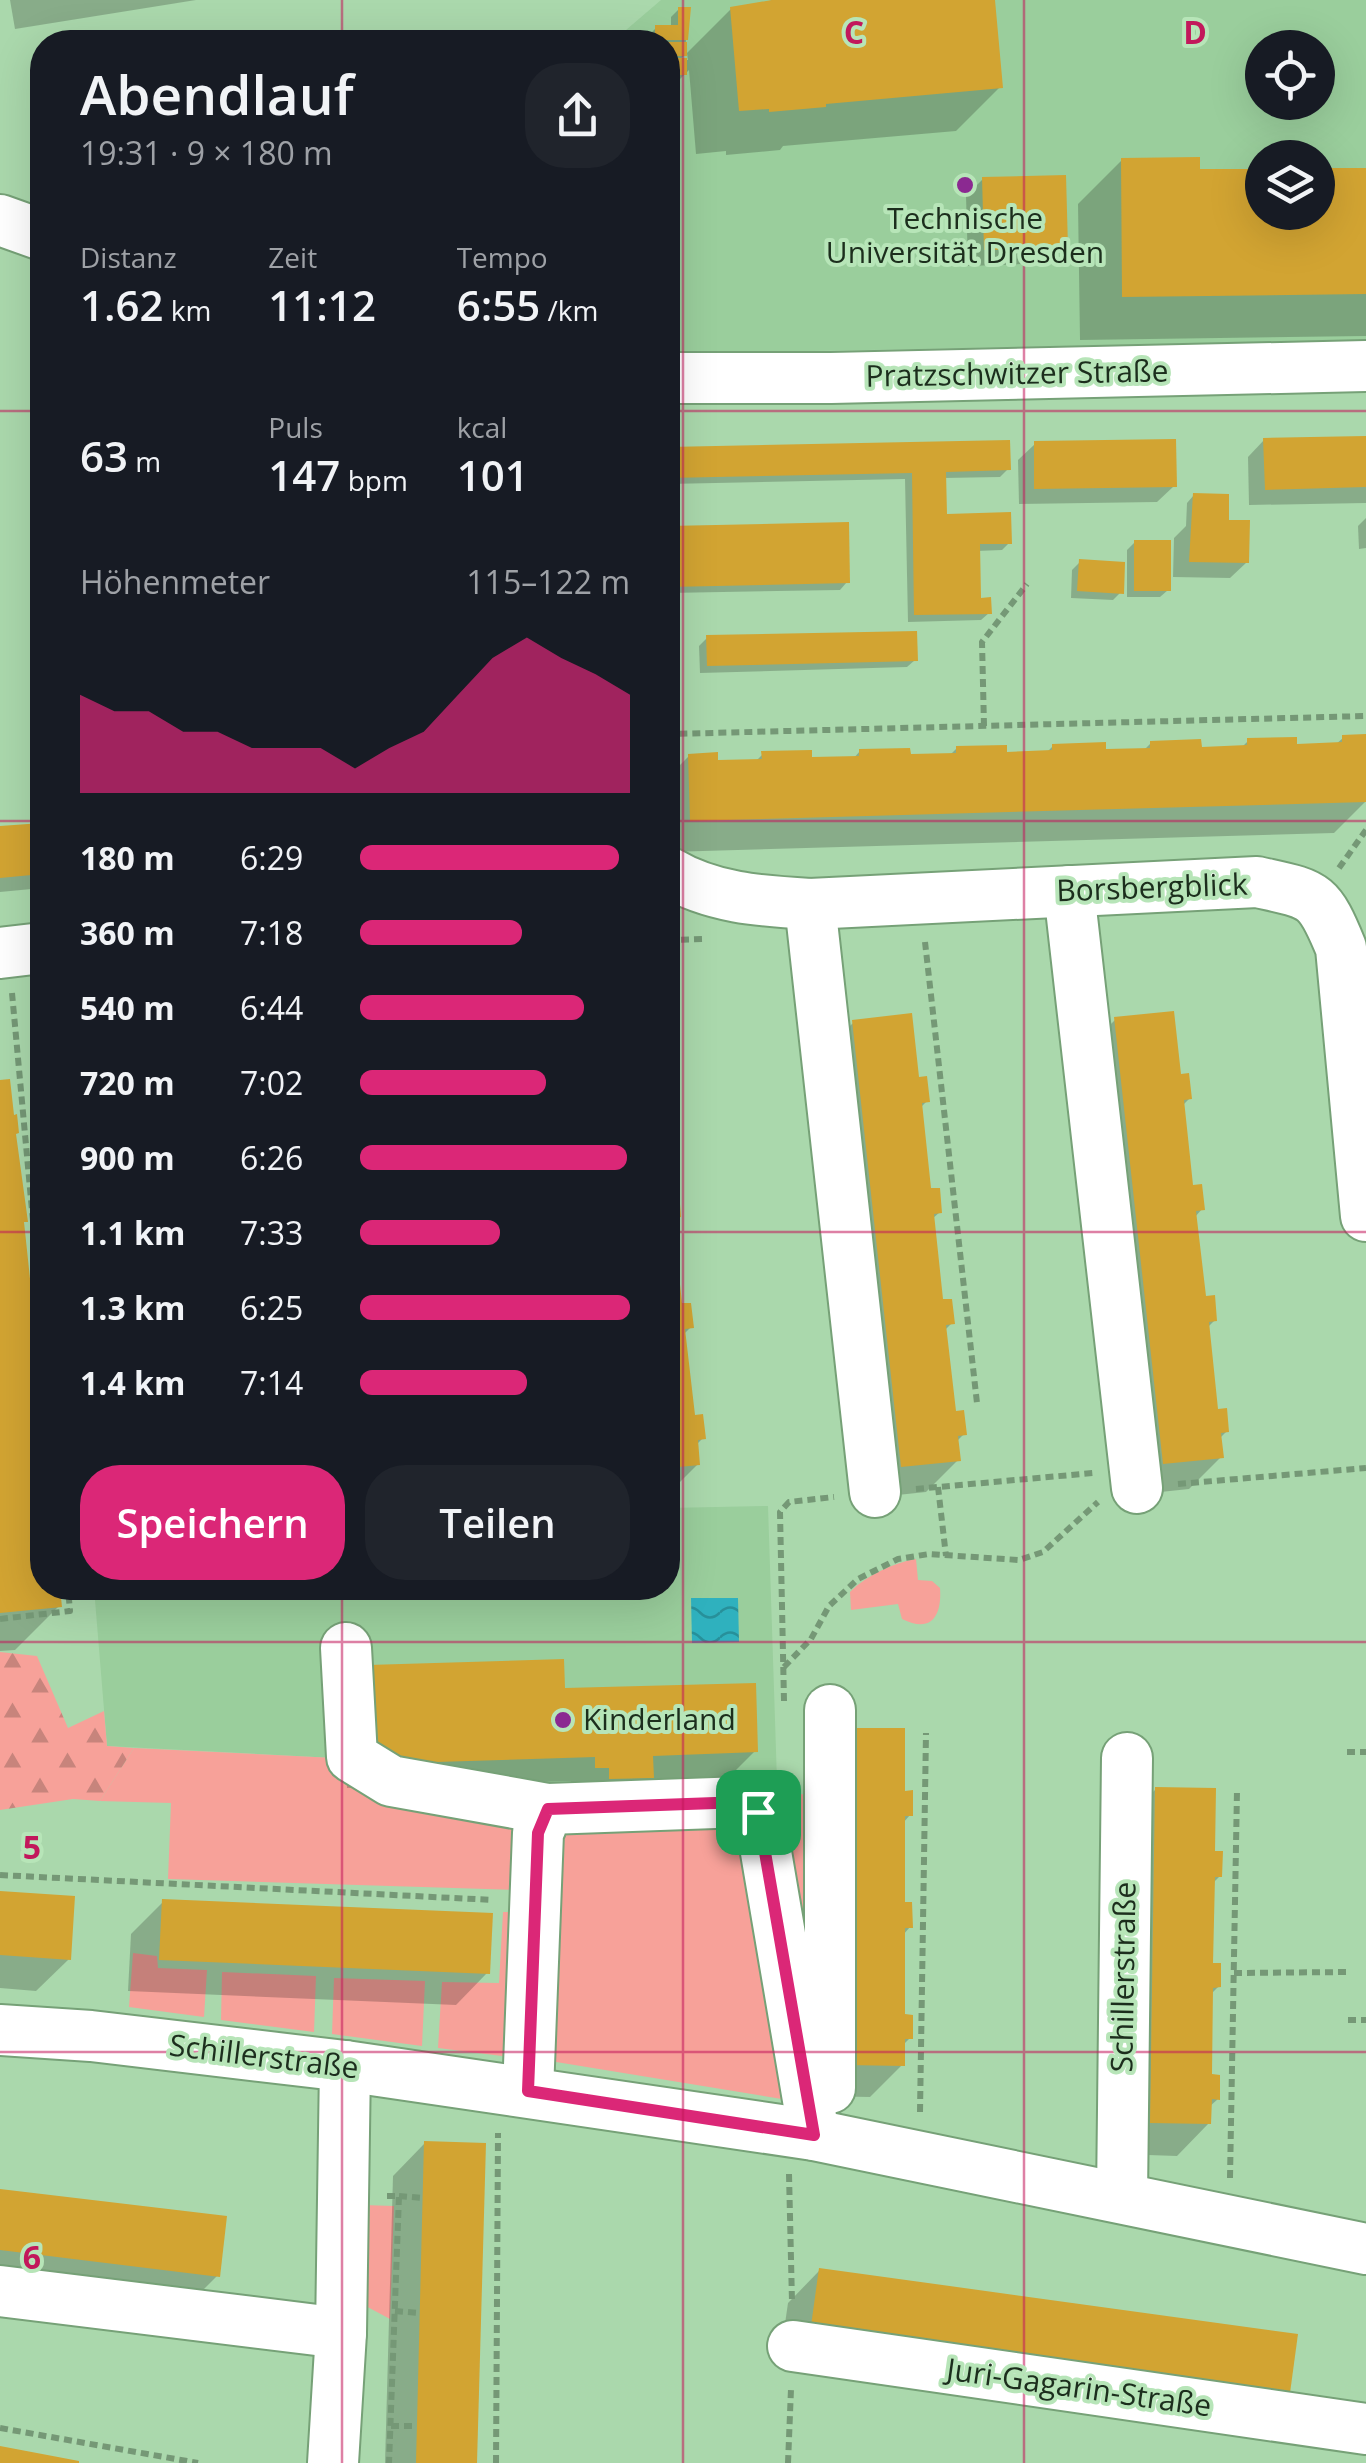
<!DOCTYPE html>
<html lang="de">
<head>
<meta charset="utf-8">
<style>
	:root { --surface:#171b24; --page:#20242c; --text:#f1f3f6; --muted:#9ea1a6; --accent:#db2777 }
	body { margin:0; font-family:"Open Sans",sans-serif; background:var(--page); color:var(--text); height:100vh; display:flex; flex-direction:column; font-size:38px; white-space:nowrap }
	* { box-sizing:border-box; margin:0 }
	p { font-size:32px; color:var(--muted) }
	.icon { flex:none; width:55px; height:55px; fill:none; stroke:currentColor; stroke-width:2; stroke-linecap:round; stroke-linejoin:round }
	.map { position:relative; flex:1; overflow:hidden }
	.details { position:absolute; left:30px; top:30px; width:650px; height:1570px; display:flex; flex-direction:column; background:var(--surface); border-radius:40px; box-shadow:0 10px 40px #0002 }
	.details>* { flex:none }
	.tools { position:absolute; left:1245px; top:30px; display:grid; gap:20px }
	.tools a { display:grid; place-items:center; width:90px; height:90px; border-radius:50%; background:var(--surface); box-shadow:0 10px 40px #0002; font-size:50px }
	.pin { position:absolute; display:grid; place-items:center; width:85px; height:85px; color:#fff; margin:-42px; border-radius:20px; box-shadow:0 5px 15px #0006 }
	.round { display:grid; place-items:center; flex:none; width:105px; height:105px; border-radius:40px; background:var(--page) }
	.headline { display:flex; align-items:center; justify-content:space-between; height:170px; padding:0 50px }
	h1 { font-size:55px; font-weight:600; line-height:75px }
	.figures { display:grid; grid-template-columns:repeat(3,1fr); gap:15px; height:170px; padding:10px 50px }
	.figures div { display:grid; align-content:center }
	.figures b { font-size:42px; font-weight:600 }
	.figures small { font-size:28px; font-weight:400 }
	.figures p { font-size:28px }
	.chart { height:280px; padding:20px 50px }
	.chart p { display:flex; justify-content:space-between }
	.chart svg { width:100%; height:180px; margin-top:10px; fill:var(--accent); opacity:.7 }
	.primary-button { display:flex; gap:20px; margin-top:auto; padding:20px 50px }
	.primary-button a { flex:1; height:115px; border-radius:40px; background:var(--accent); color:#fff; font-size:40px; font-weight:600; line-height:115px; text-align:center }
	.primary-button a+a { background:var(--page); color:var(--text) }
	ul { padding:0 50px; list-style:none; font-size:32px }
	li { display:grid; grid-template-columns:160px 120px 1fr; align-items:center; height:75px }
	li i { height:25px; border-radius:12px; background:var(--accent) }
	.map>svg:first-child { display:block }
	.built { fill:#9ace9c; fill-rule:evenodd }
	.green { fill:#f7a199 }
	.forest { fill:url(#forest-firs) }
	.water { fill:url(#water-waves) }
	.shadow { fill:#0003 }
	.building { fill:#d2a432 }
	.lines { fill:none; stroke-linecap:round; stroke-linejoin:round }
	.minor-casing { stroke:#76a177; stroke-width:54 }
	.path { stroke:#759876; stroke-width:6; stroke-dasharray:8 5; stroke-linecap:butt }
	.minor { stroke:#fff; stroke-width:50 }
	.route-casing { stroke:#fff; stroke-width:20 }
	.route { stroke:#db2777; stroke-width:12 }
	.grid { fill:none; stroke:#c2185b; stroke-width:2.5; stroke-opacity:0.55 }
	.poi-dot { fill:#8b2991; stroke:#b7e5b8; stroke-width:4 }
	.labels { text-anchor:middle; stroke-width:8; stroke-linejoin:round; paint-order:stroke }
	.poi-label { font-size:30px; fill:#1c2e1d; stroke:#b7e5b8 }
	.street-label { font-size:30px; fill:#1c2e1d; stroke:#b7e5b8 }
	.grid-label { font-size:32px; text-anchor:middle; font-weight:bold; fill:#c2185b; stroke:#b7e5b8; stroke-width:8; stroke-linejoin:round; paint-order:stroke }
</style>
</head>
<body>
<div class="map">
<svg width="1366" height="2463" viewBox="0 0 1366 2463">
	<defs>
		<pattern id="forest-firs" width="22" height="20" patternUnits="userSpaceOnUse" patternTransform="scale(2.5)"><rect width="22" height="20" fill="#f7a199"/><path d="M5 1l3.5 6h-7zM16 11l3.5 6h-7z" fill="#c7847c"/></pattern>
		<pattern id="water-waves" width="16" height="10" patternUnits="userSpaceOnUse" patternTransform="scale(2.5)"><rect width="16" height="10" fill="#2fb1be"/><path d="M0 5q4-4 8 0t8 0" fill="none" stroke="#27909a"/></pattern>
	</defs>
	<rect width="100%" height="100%" fill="#aad8ac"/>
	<g class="built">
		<path d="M661,0H1366V340L668,354V42H612ZM1262,48H1318V102H1262ZM1262,158H1318V212H1262Z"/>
		<path d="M768,1506L777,1781L511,1786L335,1758L107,1746L94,1588H668V1508Z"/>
	</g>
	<g class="green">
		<path d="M916,1559L918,1580L932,1581L940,1588C942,1615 932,1634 902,1619L898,1604L851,1610L850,1592C867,1575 893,1563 916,1559Z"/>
		<path d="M134,1748L335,1758L522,1817L519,1890L168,1879L171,1803L100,1801Z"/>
		<path d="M797,1794L820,1795L815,2031L779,1806L782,1801L796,1800Z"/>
		<path d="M736,1818L800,2102L544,2060L561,1827Z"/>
		<path d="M503,1912H522L519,2058L438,2048L442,1982L499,1983Z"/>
		<path d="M133,1953L157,1956L158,1968L207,1970L204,2017L129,2007Z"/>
		<path d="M222,1972L316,1976L314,2032L221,2020Z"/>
		<path d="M334,1978L425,1981L422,2046L332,2034Z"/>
		<path d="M363,2205L394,2206L390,2319L362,2304Z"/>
	</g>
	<path class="forest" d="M0,1652L37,1656L68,1728L104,1711L107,1746L134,1748L100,1801L73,1799L0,1810Z"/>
	<path class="water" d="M691,1598H738L739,1642L692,1643Z"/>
	<g class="shadow">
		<path d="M10,0H196L15,29Z"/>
		<path d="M774,0H992L1000,87L956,131L783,146L780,150L726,155V151L696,154L689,70L677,82H668V42H648L649,35L656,28L671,27V17L679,9L688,10L685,55L679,60H688L687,53L731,9Z"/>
		<path d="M1122,160L1198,172L1262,171V212H1318V171L1366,170V336L1080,340L1078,204Z"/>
		<path d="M983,179L1066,247L1049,263L968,266L966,196Z"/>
		<path d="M1366,438V503L1249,505L1248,457L1264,440Z"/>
		<path d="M1008,442V469L1000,477L944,478L945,516L1009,543L1002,550L977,551L978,600L989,613L981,620L908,622L905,479L668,484V449Z"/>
		<path d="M1035,444L1174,486L1157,502L1019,504L1018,460Z"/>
		<path d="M1194,495L1226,519L1247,562L1230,578L1173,577L1174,538L1186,526L1187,503Z"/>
		<path d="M1366,518V548L1359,549L1358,526Z"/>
		<path d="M846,525L847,582L840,590L668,593V528Z"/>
		<path d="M1135,542L1168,590L1160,597H1127V550Z"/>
		<path d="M1080,562L1121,592L1113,600L1071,598L1072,570Z"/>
		<path d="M707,638L915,660L907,667L700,673L699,646Z"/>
		<path d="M1343,738L1366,801L1334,833L668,852V777L689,756L715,762H755L763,754L810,760L853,759L860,751L908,757L949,756L957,748L1005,755L1046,753L1053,746L1103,752L1143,751L1151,743L1200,749L1241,748L1248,741L1294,746L1335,745Z"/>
		<path d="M42,825V888L0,892V829Z"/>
		<path d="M1115,1020L1179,1077L1190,1098L1182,1106L1191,1188L1202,1209L1195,1217L1204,1299L1215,1320L1207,1328L1216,1411L1227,1431L1219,1439L1221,1457L1189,1489L1132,1495L1083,1052Z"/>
		<path d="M853,1023L917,1080L927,1101L920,1108L929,1191L940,1212L932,1219L941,1302L952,1323L944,1331L954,1414L964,1434L956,1442L958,1460L926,1492L869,1498L821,1055Z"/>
		<path d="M0,1083L14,1135L37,1380L41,1379L42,1390L39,1400L42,1435V1588H57L59,1606L15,1650L0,1651Z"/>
		<path d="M668,1189L679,1216L671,1224L680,1306L691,1327L683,1335L692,1418L703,1438L696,1445L698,1464L668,1494Z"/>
		<path d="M344,1692L755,1751L730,1776L650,1779L626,1802L571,1792V1781L347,1788Z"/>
		<path d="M1156,1789L1212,1853L1220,1876L1212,1884L1211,1965L1219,1986L1210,1995L1209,2077L1218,2099L1209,2107V2123L1177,2156L1119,2154L1123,1822Z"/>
		<path d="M903,1793L910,1815L903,1823V1905L910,1927L903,1935L902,2017L910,2038L902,2046V2065L870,2097L813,2096Z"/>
		<path d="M0,1894L69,1959L36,1991L0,1988Z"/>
		<path d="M163,1902L488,1972L456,2005L128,1991L131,1934Z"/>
		<path d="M425,2143L474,2463H385L393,2176Z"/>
		<path d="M0,2191L217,2276L185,2308L0,2285Z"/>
		<path d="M820,2270L1296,2336L780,2358L788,2303Z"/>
	</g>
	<g class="building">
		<path d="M772,0H995L1003,88L826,104V107L769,112V109L739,111L730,7Z"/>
		<path d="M678,7H691L688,40H655V25H678Z"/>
		<path d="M554,33V42H510V37Z"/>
		<rect x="668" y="42" width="19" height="14"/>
		<rect x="668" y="58" width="19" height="17"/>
		<path d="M1200,157V169H1262V212H1318V168H1366V294L1122,297L1121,158Z"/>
		<path d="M1066,175L1068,248L984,250L982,177Z"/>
		<path d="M1366,436V487L1265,490L1263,438Z"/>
		<path d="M1176,439L1177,487L1034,489V441Z"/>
		<path d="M1010,440L1011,470L946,472L947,514L1011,512L1012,544H980L981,598L991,597L992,614L914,615L912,473L668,478V447Z"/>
		<path d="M1193,493L1229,494V520H1250L1249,563L1189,562Z"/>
		<path d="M849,522L850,583L668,587V526Z"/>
		<rect x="1134" y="540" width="37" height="51"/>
		<path d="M1079,559L1125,562L1124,594L1077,591Z"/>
		<path d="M917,631L918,661L707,666L706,635Z"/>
		<path d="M1366,734V802L690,821L688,754L718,752V760L762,759L761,751L812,750V757L859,756V749L910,748L911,754L956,753V746L1007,745V752L1052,750V744L1106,742V749L1150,748V741L1201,739L1202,747L1247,745V738L1297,737V744L1342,742V735Z"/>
		<path d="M42,823V874L0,878V826Z"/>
		<path d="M1174,1011L1181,1074L1189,1073L1192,1099L1184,1100L1193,1185L1202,1184L1205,1210L1196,1211L1206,1296L1215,1295L1217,1321L1209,1322L1218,1409L1227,1408L1229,1432L1221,1433L1224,1458L1163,1464L1114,1017Z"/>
		<path d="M912,1013L919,1077L927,1076L930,1102L922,1103L931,1188H940L942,1213L934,1214L943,1299H952L955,1324L946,1325L956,1411L964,1410L967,1435L958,1436L961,1461L901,1467L852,1020Z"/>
		<path d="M10,1079L14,1115L17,1114L19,1133L16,1134L28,1222H24L31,1288H35L37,1308L33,1309L40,1377L42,1376V1588H60L62,1607L0,1613V1080Z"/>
		<path d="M679,1191L681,1217L673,1218L682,1303H691L694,1328L685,1329L695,1415L703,1414L706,1439L698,1440L700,1465L668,1468V1193Z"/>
		<path d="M564,1659L565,1688L756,1683L758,1752L653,1756L654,1778L609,1779V1768H595V1757L370,1764L368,1665Z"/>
		<path d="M844,1728H905V1791L913,1790V1816H905V1902H912L913,1928H905V2014L913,2015V2039H905V2066L844,2065Z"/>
		<path d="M1155,1787L1216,1788L1215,1851H1223L1222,1877H1215L1213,1963H1221V1987L1213,1988L1212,2074L1220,2075V2100L1212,2099L1211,2124L1150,2123Z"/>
		<path d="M0,1891L75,1896L71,1960L0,1955Z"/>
		<path d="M162,1899L493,1913L490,1974L159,1960Z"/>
		<path d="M424,2141L486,2143L477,2463H416Z"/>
		<path d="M0,2189L227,2216L220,2277L0,2250Z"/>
		<path d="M819,2268L1298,2334L1290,2393L811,2326Z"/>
		<path d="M0,2446L79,2461V2463H0Z"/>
	</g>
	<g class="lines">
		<defs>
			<g id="minor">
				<path d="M0,220L42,235"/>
				<path d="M668,378H831L1366,366"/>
				<path d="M668,872C712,898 759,901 810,904L1257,882C1315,895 1318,892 1341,948L1366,1216"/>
				<path d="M1069,891L1137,1488"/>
				<path d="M810,904L875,1492"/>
				<path d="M0,953L42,948"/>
				<path d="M346,1648L352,1757L391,1781L548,1809"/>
				<path d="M0,2030L91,2036L345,2066L814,2135L1366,2249"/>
				<path d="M830,2088V1710"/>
				<path d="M528,2091L538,1833L548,1809L743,1802L759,1811L814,2135"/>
				<path d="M1122,2197L1127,1758"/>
				<path d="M0,2291L341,2333"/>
				<path d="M793,2346L1366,2429"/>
				<path d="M333,2463L341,2333L345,2066"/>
			</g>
		</defs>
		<use href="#minor" class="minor-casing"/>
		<g class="path">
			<path d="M984,726L982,642L1027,584"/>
			<path d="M668,738L672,734L1366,716"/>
			<path d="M1339,868L1366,830"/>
			<path d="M668,940L706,939"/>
			<path d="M925,942L977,1403"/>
			<path d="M12,993L42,1319"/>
			<path d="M1178,1484L1366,1468"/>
			<path d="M938,1487L946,1556"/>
			<path d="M916,1489L1093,1473"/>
			<path d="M0,1619L70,1611L68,1588"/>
			<path d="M784,1667L811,1639L829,1606L858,1579L898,1559L929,1554L1019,1560L1043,1552L1098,1502"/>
			<path d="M784,1701L780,1512L789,1502L834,1497"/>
			<path d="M1347,1752H1366"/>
			<path d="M0,1875L493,1900"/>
			<path d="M1234,1973L1348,1972"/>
			<path d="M1348,2020H1366"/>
			<path d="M920,2112L926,1733"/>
			<path d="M789,2174L792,2302"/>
			<path d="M1230,2178L1237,1791"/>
			<path d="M387,2196H399L389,2463"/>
			<path d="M399,2196L423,2198"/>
			<path d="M395,2311L420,2313"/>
			<path d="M391,2426H417"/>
			<path d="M0,2428L198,2463"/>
			<path d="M496,2463L498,2133"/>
			<path d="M788,2463L791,2389"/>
		</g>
		<use href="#minor" class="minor"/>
	</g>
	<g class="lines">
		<defs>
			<path id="route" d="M743,1802L758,1812L814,2135L528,2091L538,1833L548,1809Z"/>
		</defs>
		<use href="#route" class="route-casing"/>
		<use href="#route" class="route"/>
	</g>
	<path class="grid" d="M342,0V42M683,0V2463M1024,0V2463M0,411H42M668,411H1366M0,821H42M668,821H1366M0,1232H42M668,1232H1366M342,1588V2463M0,1642H1366M0,2052H1366"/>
	<g class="poi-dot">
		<circle cx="965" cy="185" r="10"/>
		<circle cx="563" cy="1720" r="10"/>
	</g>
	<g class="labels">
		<g class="poi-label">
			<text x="965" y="229">Technische<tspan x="965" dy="34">Universität Dresden</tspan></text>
			<text x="583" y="1730" text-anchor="start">Kinderland</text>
		</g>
		<g class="street-label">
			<text transform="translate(1017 374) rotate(-1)" y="10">Pratzschwitzer Straße</text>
			<text transform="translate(1152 888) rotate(-2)" y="10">Borsbergblick</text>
			<text transform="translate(1124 1977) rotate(-89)" y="10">Schillerstraße</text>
			<text transform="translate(264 2057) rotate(7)" y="10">Schillerstraße</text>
			<text transform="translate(1079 2388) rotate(8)" y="10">Juri-Gagarin-Straße</text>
		</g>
	</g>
	<g class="grid-label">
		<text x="854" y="44">C</text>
		<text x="1195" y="44">D</text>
		<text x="32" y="1859">5</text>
		<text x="32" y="2269">6</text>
	</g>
</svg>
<div class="tools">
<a><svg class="icon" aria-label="locate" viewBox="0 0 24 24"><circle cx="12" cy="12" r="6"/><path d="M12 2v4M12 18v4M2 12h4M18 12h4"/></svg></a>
<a><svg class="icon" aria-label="layers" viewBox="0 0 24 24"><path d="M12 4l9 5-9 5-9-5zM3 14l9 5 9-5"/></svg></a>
</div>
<div class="pin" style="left:758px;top:1812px;background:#1e9e55"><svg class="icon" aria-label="arrive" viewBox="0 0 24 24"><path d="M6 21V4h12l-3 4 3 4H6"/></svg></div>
<section class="details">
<div class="headline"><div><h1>Abendlauf</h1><p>19:31 · 9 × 180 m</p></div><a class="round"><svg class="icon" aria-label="share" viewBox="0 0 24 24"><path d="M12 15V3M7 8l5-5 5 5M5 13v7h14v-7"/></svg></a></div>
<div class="figures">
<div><p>Distanz</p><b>1.62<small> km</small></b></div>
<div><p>Zeit</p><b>11:12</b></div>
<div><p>Tempo</p><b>6:55<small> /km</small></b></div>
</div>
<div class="figures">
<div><b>63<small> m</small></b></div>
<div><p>Puls</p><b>147<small> bpm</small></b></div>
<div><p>kcal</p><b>101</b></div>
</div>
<div class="chart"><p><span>Höhenmeter</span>115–122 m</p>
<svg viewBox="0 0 160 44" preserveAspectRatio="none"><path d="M0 44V20L10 24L20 24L30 29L40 29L50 33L60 33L70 33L80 38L90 33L100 29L110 20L120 11L130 6L140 11L150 15L160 20V44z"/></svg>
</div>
<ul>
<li><b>180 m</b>6:29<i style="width:96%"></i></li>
<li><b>360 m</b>7:18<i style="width:60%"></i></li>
<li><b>540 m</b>6:44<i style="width:83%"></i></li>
<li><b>720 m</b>7:02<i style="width:69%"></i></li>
<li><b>900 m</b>6:26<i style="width:99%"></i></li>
<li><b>1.1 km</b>7:33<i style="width:52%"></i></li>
<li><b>1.3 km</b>6:25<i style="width:100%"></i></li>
<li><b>1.4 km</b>7:14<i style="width:62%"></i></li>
</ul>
<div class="primary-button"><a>Speichern</a><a>Teilen</a></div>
</section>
</div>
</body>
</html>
